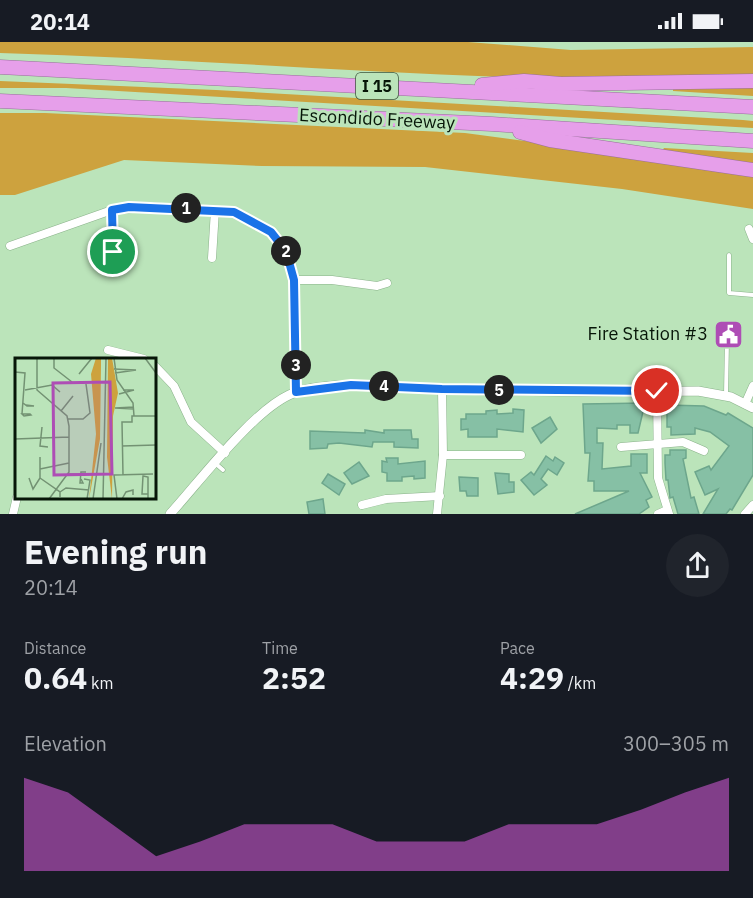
<!DOCTYPE html>
<html lang="en">
<head>
<meta charset="utf-8">
<style>
	:root { --surface:#171b24; --page:#20242c; --text:#f1f3f6; --muted:#9ea1a6; --accent:#ae4db5 }
	body { margin:0; font-family:"IBM Plex Sans",sans-serif; background:var(--page); color:var(--text); height:100vh; display:flex; flex-direction:column; font-size:22px; white-space:nowrap }
	* { box-sizing:border-box; margin:0 }
	p { font-size:20px; color:var(--muted) }
	.icon { flex:none; width:33px; height:33px; fill:none; stroke:currentColor; stroke-width:2; stroke-linecap:round; stroke-linejoin:round }
	.map { position:relative; height:472px; overflow:hidden }
	.panel { display:flex; flex-direction:column; background:var(--surface); flex:1 }
	.panel>* { flex:none }
	.pin { position:absolute; display:grid; place-items:center; width:51px; height:51px; color:#fff; margin:-26px; border:3px solid #fff; border-radius:50%; box-shadow:0 2px 6px #0007 }
	.km { position:absolute; width:30px; height:30px; margin:-15px; border-radius:50%; background:#222; color:#fff; font-size:16px; line-height:30px; text-align:center }
	.round { display:grid; place-items:center; flex:none; width:63px; height:63px; border-radius:32px; background:var(--page) }
	.summary { display:flex; align-items:center; justify-content:space-between; height:102px; padding:0 24px }
	h1 { font-size:33px; font-weight:700; line-height:45px }
	.stats { display:grid; grid-template-columns:repeat(3,1fr); gap:9px; height:102px; padding:6px 24px }
	.stats div { display:grid; align-content:center }
	.stats b { font-size:30px; font-weight:700 }
	.stats small { font-size:16px; font-weight:400 }
	.stats p { font-size:16px }
	.chart { height:168px; padding:12px 24px }
	.chart p { display:flex; justify-content:space-between }
	.chart svg { width:100%; height:108px; margin-top:6px; fill:var(--accent); opacity:.7 }
	.status { display:flex; justify-content:space-between; align-items:center; height:42px; padding:0 30px; background:var(--surface); direction:ltr }
	.status svg { height:16px; fill:currentColor }
	.map>svg:first-child { display:block }
	.green { fill:#cda23e }
	.building { fill:#86c0a5; stroke:#6da68c; stroke-width:1.5 }
	.lines { fill:none; stroke-linecap:round; stroke-linejoin:round }
	.service-casing { stroke:#8ab28a; stroke-width:5 }
	.minor-casing { stroke:#8ab28a; stroke-width:9 }
	.tertiary-casing { stroke:#8ab28a; stroke-width:10 }
	.motorway-casing { stroke:#986f9b; stroke-width:15 }
	.service { stroke:#fff; stroke-width:4 }
	.minor { stroke:#fff; stroke-width:8 }
	.tertiary { stroke:#fff; stroke-width:9 }
	.motorway { stroke:#e69fea; stroke-width:14 }
	.route-casing { stroke:#fff; stroke-width:12 }
	.route { stroke:#1a73e8; stroke-width:8 }
	.labels { text-anchor:middle; stroke-width:6; stroke-linejoin:round; paint-order:stroke }
	.shield { fill:#bbe4ba; stroke:#3d543d; stroke-width:1.5 }
	.shield-label { font-size:16px; font-weight:bold; fill:#071608 }
	.street-label { font-size:18px; fill:#071608; stroke:#bbe4ba }
	.poi-label { font-size:18px; fill:#071608; stroke:#bbe4ba; text-anchor:end }
	.inset-road { fill:none; stroke:#739273; stroke-width:1.5 }
	.view { fill:#ae4db5; fill-opacity:0.15; stroke:#ae4db5; stroke-width:3 }
	.inset-edge { fill:none; stroke:#071608; stroke-width:3 }
</style>
</head>
<body>
<div class="status"><b>20:14</b><svg viewBox="0 0 49 12"><path d="M0 12V9h3v3zM5 12V6h3v6zM10 12V3h3v9zM15 12V0h3v12zM26 1h20v11H26zM47 4h2v5h-2z"/></svg></div>
<div class="map">
<svg width="753" height="472" viewBox="0 0 753 472">
	<rect width="100%" height="100%" fill="#bbe4ba"/>
	<g class="green">
		<path d="M0,0H468L571,8L753,5V32C670,34 586,37 503,35C335,29 168,16 0,11Z"/>
		<path d="M0,39L216,48L743,78L753,79V86L66,46H0Z"/>
		<path d="M753,42V54L673,49V45Z"/>
		<path d="M0,71H45L465,91L615,111L753,134V167L622,147L425,125L262,124L124,118L15,153H0Z"/>
		<path d="M664,106L753,111V123L662,109Z"/>
	</g>
	<g class="building">
		<path d="M645,361L638,391H630V383H617V387L597,386V401H603L602,427L631,424V412H647V431H640L652,455L646,458L649,465L639,472H575L629,449H594V439H588L590,411H585L583,362Z"/>
		<path d="M667,363L704,364L726,373L728,371L753,386V433L732,468L730,467L726,472H703L718,447L705,453L695,430L709,424L711,428L729,404L710,390L695,386V392L671,393V385H667Z"/>
		<path d="M513,367L524,368L523,390L497,387V395H468V387L461,388V377H466V372H486V369L497,368V372L513,371Z"/>
		<path d="M550,375L557,387L541,401L532,386Z"/>
		<path d="M365,388L384,391V388H411L412,397H418V406L394,405V400H373L372,405L339,401L328,402L327,406L310,407V389L365,391Z"/>
		<path d="M670,408H686V416L683,417L691,456L694,455L699,472H678L673,455L670,456L668,438H666L665,421V413H670Z"/>
		<path d="M546,414L553,419L555,415L564,421L557,433L548,427L541,437L547,443L534,453L521,438L531,430L534,433Z"/>
		<path d="M386,416H398V422L425,419V436L414,437V434L402,435V439H387V431L382,430V419L387,420Z"/>
		<path d="M359,420L369,434L352,442L344,431Z"/>
		<path d="M495,431L509,432V440H514V450L498,452Z"/>
		<path d="M328,432L345,442L339,453L322,441Z"/>
		<path d="M459,435L478,436V454H467L466,449H460Z"/>
		<path d="M323,457L325,472H309L307,460Z"/>
	</g>
	<g class="lines">
		<defs>
			<g id="service">
				<path d="M729,213V251L753,253"/>
				<path d="M726,353L727,298"/>
				<path d="M216,422L223,428"/>
			</g>
			<g id="minor">
				<path d="M112,168L113,210"/>
				<path d="M749,187L753,197"/>
				<path d="M10,204L112,168L153,165L234,170L271,190L286,209L294,238L296,350"/>
				<path d="M212,216L215,168"/>
				<path d="M294,238H332L377,244L387,241"/>
				<path d="M108,308L144,317"/>
				<path d="M154,323L174,344L191,380L225,411"/>
				<path d="M657,349L658,436L669,472"/>
				<path d="M745,362L753,344"/>
				<path d="M621,405L683,400L704,409"/>
				<path d="M443,413H521"/>
				<path d="M362,463L386,457L440,454"/>
				<path d="M13,472L17,455"/>
				<path d="M437,472L443,413L442,347"/>
				<path d="M658,472L667,468"/>
				<path d="M745,472L753,463"/>
			</g>
			<path id="tertiary" d="M170,472C200,439 251,371 289,353C325,336 402,346 442,347C527,350 613,350 698,349L731,355L753,366"/>
			<g id="motorway">
				<path d="M0,25L753,65"/>
				<path d="M482,43L524,39L561,42L753,39"/>
				<path d="M0,59L492,82L753,99"/>
				<path d="M520,90L550,98L753,128"/>
			</g>
		</defs>
		<use href="#service" class="service-casing"/>
		<use href="#minor" class="minor-casing"/>
		<use href="#tertiary" class="tertiary-casing"/>
		<use href="#motorway" class="motorway-casing"/>
		<use href="#service" class="service"/>
		<use href="#minor" class="minor"/>
		<use href="#tertiary" class="tertiary"/>
		<use href="#motorway" class="motorway"/>
	</g>
	<g class="lines">
		<defs>
			<path id="route" d="M113,210L112,168L129,165L234,170L271,190L286,209L294,238L296,350L351,343L442,347L657,349"/>
		</defs>
		<use href="#route" class="route-casing"/>
		<use href="#route" class="route"/>
	</g>
	<defs>
		<symbol id="civic-square" viewBox="-11 -11 22 22"><rect x="-9" y="-9" width="18" height="18" rx="4" fill="#ae4db5" stroke="#bbe4ba"/><path d="M-.6-6.5H3V-4.5H.6V-3L4-1V1h2V6H-6V1h2V-1L-.6-3ZM-1.2 2.5V6h2.4V2.5Z" fill="#fff"/></symbol>
	</defs>
	<g fill-rule="evenodd">
		<use href="#civic-square" x="712" y="276" width="33" height="33"/>
	</g>
	<g class="labels">
		<rect class="shield" x="356" y="31" width="42" height="26" rx="4.5"/>
		<g class="shield-label">
			<text x="377" y="50">I 15</text>
		</g>
		<g class="street-label">
			<text transform="translate(377 77) rotate(3)" y="6">Escondido Freeway</text>
		</g>
		<g class="poi-label">
			<text x="708" y="298">Fire Station #3</text>
		</g>
	</g>
	<g transform="translate(15 316)">
		<rect width="141" height="141" fill="#bbe4ba"/>
		<path d="M81,0H86V7L85,81L74,141L81,76L76,16ZM93,0H97L103,35L98,58L97,141L92,99Z" fill="#cda23e"/>
		<path class="inset-road" d="M22,0V32L52,58L54,68V114L34,141M39,0V10L57,24M53,0H75M99,0L102,22L118,45L119,58M130,0L141,15M99,11L121,12L100,15M0,14L10,15L7,56M64,16L77,0M10,32L37,27L45,34M104,36L119,32H108M8,45L12,48H19L11,47M119,49L100,50L119,51M46,53L58,38M7,56H15L16,57L9,58ZM53,61H68L75,55L71,26M27,69L25,88L33,89M0,81L54,79M107,88L141,87M25,111L54,105M53,116H74M108,117L107,64H117V58H141M14,120L18,131L25,120V99M25,120L45,134V139M66,121L68,125H65L66,114H71M69,121L75,122L72,141M45,134L51,130L74,132M38,141H68M78,141L86,85M88,141L91,0M102,141L99,117L138,116M107,141L111,134L118,132V137M133,141V119L128,118L127,136H133"/>
		<path class="view" d="M95,24L97,116L39,117L38,25Z"/>
		<rect width="141" height="141" class="inset-edge"/>
	</g>
</svg>
<div class="pin" style="left:113px;top:210px;background:#1e9e55"><svg class="icon" aria-label="arrive" viewBox="0 0 24 24"><path d="M6 21V4h12l-3 4 3 4H6"/></svg></div>
<div class="pin" style="left:657px;top:349px;background:#d93025"><svg class="icon" aria-label="check" viewBox="0 0 24 24"><path d="M5 12l5 5 9-10"/></svg></div>
<b class="km" style="left:186px;top:166px">1</b>
<b class="km" style="left:286px;top:209px">2</b>
<b class="km" style="left:296px;top:323px">3</b>
<b class="km" style="left:384px;top:344px">4</b>
<b class="km" style="left:499px;top:348px">5</b>
</div>
<section class="panel">
<div class="summary"><div><h1>Evening run</h1><p>20:14</p></div><a class="round"><svg class="icon" aria-label="share" viewBox="0 0 24 24"><path d="M12 15V3M7 8l5-5 5 5M5 13v7h14v-7"/></svg></a></div>
<div class="stats">
<div><p>Distance</p><b>0.64<small> km</small></b></div>
<div><p>Time</p><b>2:52</b></div>
<div><p>Pace</p><b>4:29<small> /km</small></b></div>
</div>
<div class="chart"><p><span>Elevation</span>300–305 m</p>
<svg viewBox="0 0 160 44" preserveAspectRatio="none"><path d="M0 44V6L10 12L20 25L30 38L40 32L50 25L60 25L70 25L80 32L90 32L100 32L110 25L120 25L130 25L140 19L150 12L160 6V44z"/></svg>
</div>
</section>
</body>
</html>
